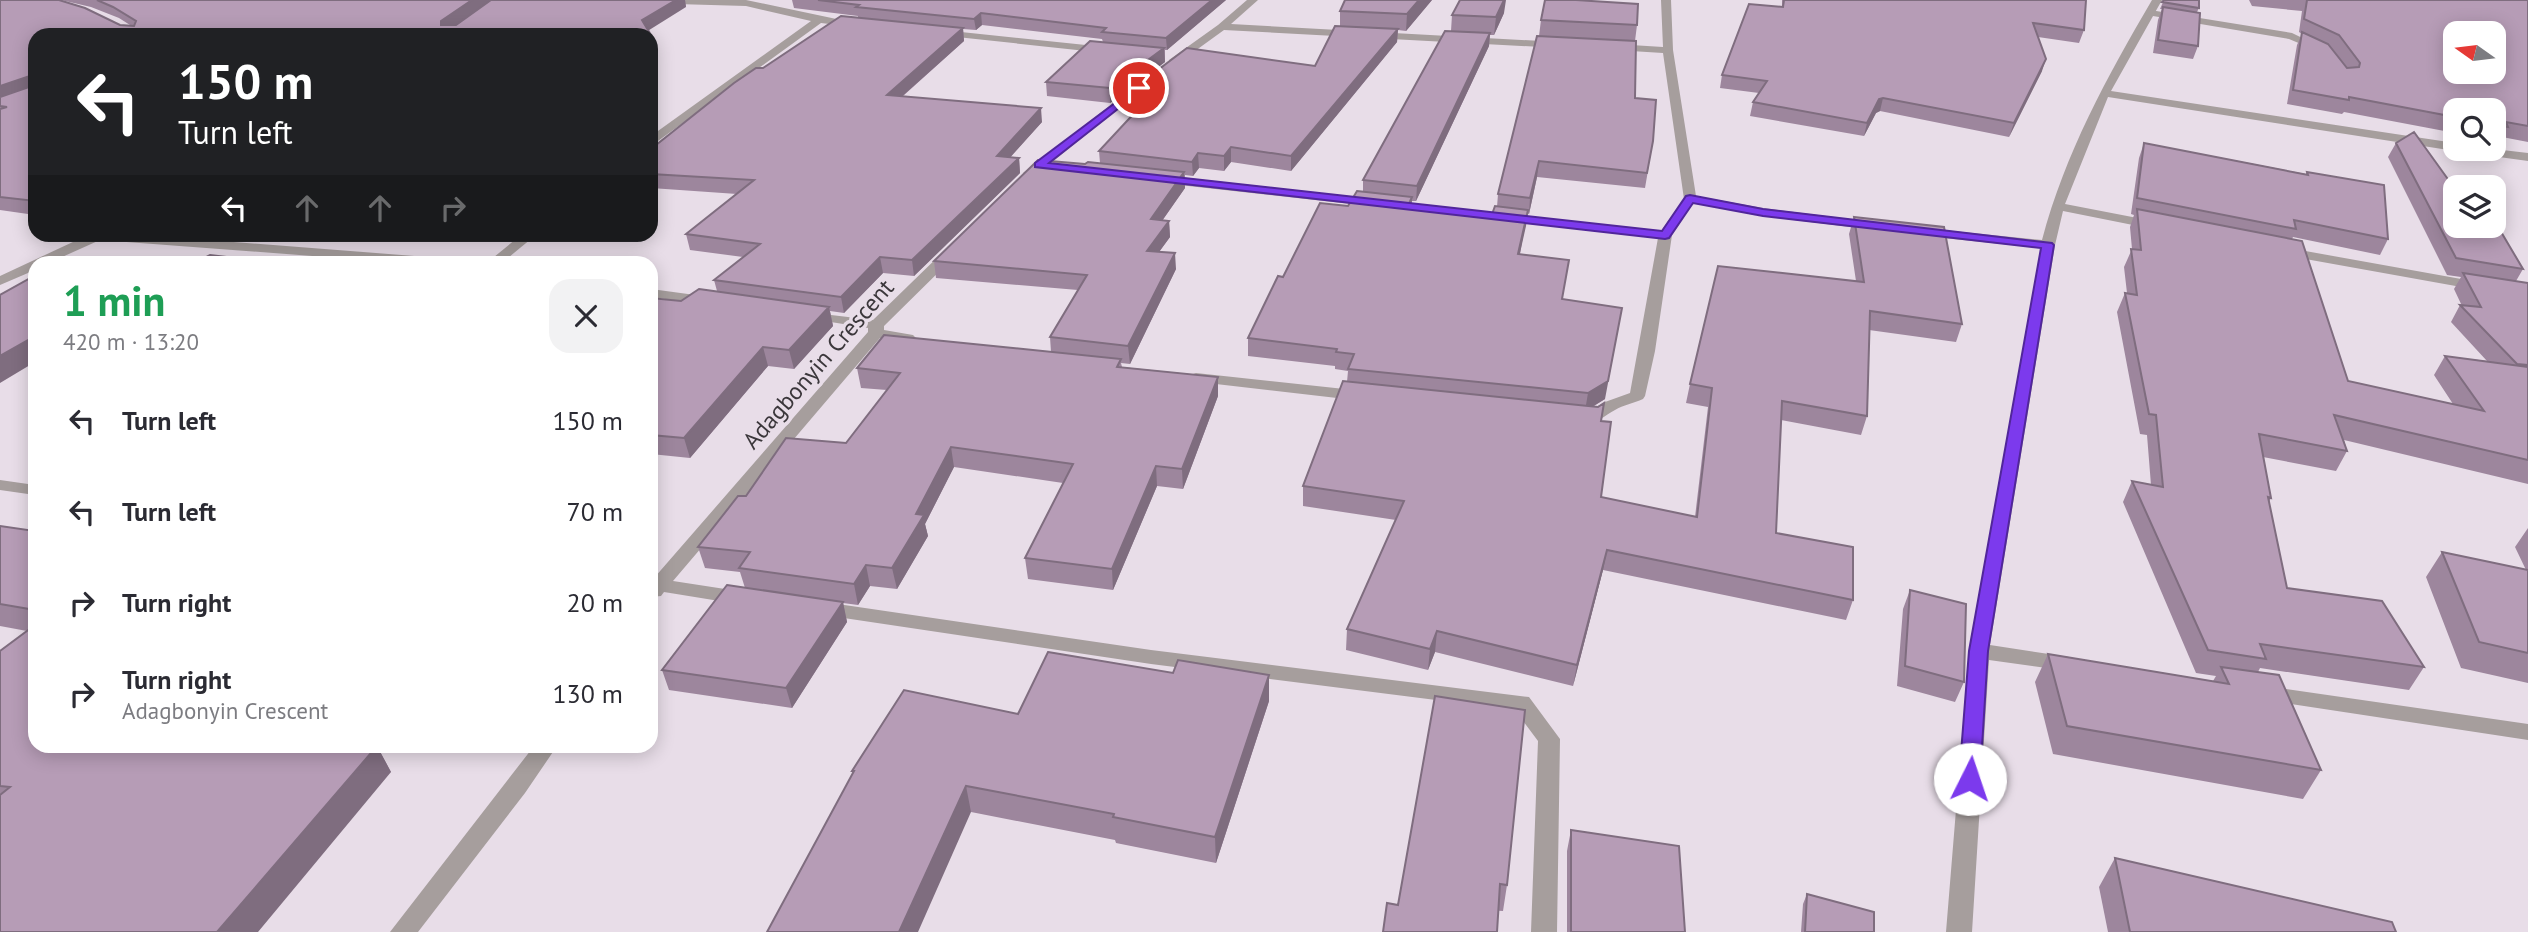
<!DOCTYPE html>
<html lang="en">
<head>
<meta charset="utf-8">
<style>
	:root { --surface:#fff; --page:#f2f2f3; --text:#2b2b33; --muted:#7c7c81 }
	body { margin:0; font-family:"PT Sans",sans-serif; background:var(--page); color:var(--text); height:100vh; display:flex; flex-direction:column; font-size:26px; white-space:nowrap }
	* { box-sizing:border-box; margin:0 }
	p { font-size:23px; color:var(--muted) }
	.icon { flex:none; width:38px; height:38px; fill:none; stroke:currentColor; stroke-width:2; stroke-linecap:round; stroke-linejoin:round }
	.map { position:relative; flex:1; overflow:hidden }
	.panel { position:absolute; left:28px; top:256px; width:630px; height:497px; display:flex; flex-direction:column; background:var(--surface); border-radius:21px; box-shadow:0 4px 18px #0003 }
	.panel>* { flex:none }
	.banner { position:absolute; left:28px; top:28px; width:630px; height:214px; border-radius:21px; box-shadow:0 4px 18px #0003; background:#202124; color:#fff; overflow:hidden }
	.needle { width:46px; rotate:284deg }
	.buttons { position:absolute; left:2443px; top:21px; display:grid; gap:14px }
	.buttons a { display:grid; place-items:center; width:63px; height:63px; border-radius:14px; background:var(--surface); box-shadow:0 4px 18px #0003; font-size:35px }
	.pin { position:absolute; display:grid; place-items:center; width:60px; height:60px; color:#fff; margin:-30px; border:4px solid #fff; border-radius:50%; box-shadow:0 2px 7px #0007 }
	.me { position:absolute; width:77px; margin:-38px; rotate:4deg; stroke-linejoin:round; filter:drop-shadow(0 0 5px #0008) }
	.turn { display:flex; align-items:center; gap:24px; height:147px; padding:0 35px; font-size:32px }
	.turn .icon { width:91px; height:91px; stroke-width:2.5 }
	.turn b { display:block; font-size:49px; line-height:60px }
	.lanes { display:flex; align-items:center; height:66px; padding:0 35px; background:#0003; justify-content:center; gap:35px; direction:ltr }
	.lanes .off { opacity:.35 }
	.round { display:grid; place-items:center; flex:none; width:74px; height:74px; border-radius:21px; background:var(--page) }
	.summary { display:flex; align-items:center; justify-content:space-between; height:119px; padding:0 35px }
	h1 { font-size:42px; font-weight:700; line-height:52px; color:#1e9e55 }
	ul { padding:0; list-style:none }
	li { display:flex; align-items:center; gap:21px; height:91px; padding:0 35px }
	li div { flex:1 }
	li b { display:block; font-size:26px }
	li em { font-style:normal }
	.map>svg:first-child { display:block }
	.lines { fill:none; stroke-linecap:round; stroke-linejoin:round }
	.service { fill:#a69e9d; fill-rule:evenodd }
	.minor { fill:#a69e9d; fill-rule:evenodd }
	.wall { fill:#9d869d }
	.shaded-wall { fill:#7f6d7f }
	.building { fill:#b69cb6; stroke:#7f6d7f; stroke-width:2; fill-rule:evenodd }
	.route { fill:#7c3aed; stroke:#51269a; stroke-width:2 }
	.labels { text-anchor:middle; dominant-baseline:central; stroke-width:7; stroke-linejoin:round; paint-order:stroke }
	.street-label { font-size:24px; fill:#3b373b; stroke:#e8dde8 }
</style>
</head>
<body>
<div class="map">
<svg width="2528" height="932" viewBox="0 0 2528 932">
	<rect width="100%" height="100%" fill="#e8dde8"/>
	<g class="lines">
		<!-- service -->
		<path class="service" d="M 2150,10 L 2292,33 L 2325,49 L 2320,52 L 2289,39 L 2147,15 L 2145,13 Z"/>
		<!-- minor -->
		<path class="minor" d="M 636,0 L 746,0 L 860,24 L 855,27 L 821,23 L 651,146 L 651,136 L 811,21 L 746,6 L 641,3 Z
			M 1247,0 L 1258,0 L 1231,24 L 1559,42 L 1564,45 L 1559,48 L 1224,30 L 1177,64 L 1169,64 L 1169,60 L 1218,25 Z
			M 1661,0 L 1671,0 L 1673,50 L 1696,196 L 1763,208 L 1874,222 L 1881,226 L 1874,230 L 1763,216 L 1693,203 L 1672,235 L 1655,351 L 1645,396 L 1643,399 C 1634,403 1623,405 1615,410 C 1602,417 1587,432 1574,419 L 1605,402 L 1630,393 L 1658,238 L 1161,183 L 1155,179 L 1161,175 L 1661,231 L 1684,199 L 1663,53 L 1615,50 L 1610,47 L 1615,44 L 1663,47 Z
			M 2152,0 L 2162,0 L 2111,91 L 2455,143 L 2455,149 L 2460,149 L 2455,151 L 2108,97 L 2065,204 L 2153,221 L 2160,225 L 2153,229 L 2063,211 L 2055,245 L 1990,645 L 2069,657 L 2076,659 L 2079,664 L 2076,669 L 2069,671 L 1989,660 L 1972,932 L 1946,932 L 1969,651 L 2041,248 L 1923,236 L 1916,232 L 1923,228 L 2042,240 C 2065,153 2107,77 2152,0 Z
			M 942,30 L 1105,47 L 1110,50 L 1105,53 L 938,35 L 937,33 Z
			M 1144,79 L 1153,81 L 1031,179 L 1023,179 L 1023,173 Z
			M 2464,149 L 2494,149 L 2528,153 L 2528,161 L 2470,153 Z
			M 90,234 L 132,234 L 440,258 L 447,262 L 392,262 L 100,240 L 51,262 L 35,262 L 35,270 L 0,285 L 0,276 Z
			M 522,234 L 537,234 L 503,262 L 488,262 Z
			M 2283,247 L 2528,291 L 2528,299 L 2278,254 L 2276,251 Z
			M 950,249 L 957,253 L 955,256 L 884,326 L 884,330 L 913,335 L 916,338 L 913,341 L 880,338 L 673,581 L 751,593 L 754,598 L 751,603 L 744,605 L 664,592 L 661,596 L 651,597 L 651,578 L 654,578 L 868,332 L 868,328 L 806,318 L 804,315 L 806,312 L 873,320 L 945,250 Z
			M 651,289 L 710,297 L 717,301 L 710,305 L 651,297 Z
			M 1196,373 L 1363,391 L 1371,396 L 1363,401 L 1190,381 L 1188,378 L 1190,375 Z
			M 0,480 L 35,485 L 35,495 L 0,490 Z
			M 824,602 L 1151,650 L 1529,697 L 1560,739 L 1557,932 L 1531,932 L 1538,741 L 1515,710 L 1151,664 L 817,614 L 814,609 L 817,604 Z
			M 2266,686 L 2528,724 L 2528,740 L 2258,699 L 2255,694 L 2258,689 Z
			M 534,746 L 557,746 L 525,793 L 418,932 L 390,932 Z"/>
	</g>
	<!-- wall -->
	<path class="wall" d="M 0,0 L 120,25 L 130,25 L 119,18 L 91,7 L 61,0 L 685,0 L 686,7 L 35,35 L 35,215 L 0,210 Z
		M 792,0 L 1226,0 L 1167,50 L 1165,50 L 1165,62 L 1110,103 L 1047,96 L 1046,82 L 1103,42 L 1102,39 L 982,25 L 976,30 L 963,29 L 964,41 L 903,96 L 1042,122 L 1010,157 L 1019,158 L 1020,173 L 914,276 L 883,273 L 844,313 L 830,311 L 833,326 L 794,369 L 768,366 L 690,458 L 651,454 L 651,298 L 681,301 L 717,291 L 714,280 L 743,257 L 690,250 L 686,234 L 737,194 L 651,188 L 651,149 L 763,68 L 858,17 L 858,16 L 794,8 Z
		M 1432,0 L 1406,31 L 1398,30 L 1397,42 L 1291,171 L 1231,162 L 1224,171 L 1199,168 L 1193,176 L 1185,175 L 1185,188 L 1162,221 L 1169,221 L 1170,237 L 1159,252 L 1176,269 L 1130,364 L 1121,363 L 1122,367 L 1218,377 L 1218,396 L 1183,489 L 1157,486 L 1113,590 L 1028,579 L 1025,558 L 1063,483 L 954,467 L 925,524 L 928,536 L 897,589 L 870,586 L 858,605 L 843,603 L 847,622 L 792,708 L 669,690 L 662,670 L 745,588 L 740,572 L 705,568 L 698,547 L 746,496 L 846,443 L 887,390 L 861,388 L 857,368 L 1051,352 L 1050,337 L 1078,290 L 936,278 L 934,261 L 1085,164 L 1100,163 L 1099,151 L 1141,106 L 1131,105 L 1130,91 L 1315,66 L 1340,26 L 1340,11 Z
		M 1782,0 L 2086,0 L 2084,30 L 2079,43 L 2038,37 L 2042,71 L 2009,137 L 1880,111 L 1876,113 L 1864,136 L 1750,116 L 1753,102 L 1759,93 L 1720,88 L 1722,75 L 1782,7 Z
		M 2164,0 L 2199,8 L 2197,12 L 2198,46 L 2193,59 L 2153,53 L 2158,20 L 2162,9 L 2160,9 Z
		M 2249,0 L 2528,0 L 2528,142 L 2502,137 L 2500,142 L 2494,141 L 2494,110 L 2455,110 L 2455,133 L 2344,112 L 2342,114 L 2287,104 L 2297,45 L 2302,34 L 2299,32 L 2302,11 L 2252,6 Z
		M 1504,13 L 1494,35 L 1490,35 L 1489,46 L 1416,201 L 1412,201 L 1411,208 L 1491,217 L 1497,207 L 1498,194 L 1539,36 L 1541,20 L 1637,25 L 1635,41 L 1635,98 L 1653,141 L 1645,188 L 1537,177 L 1529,214 L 1527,213 L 1520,254 L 1563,299 L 1605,399 L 1594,406 L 1601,421 L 1601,497 L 1695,517 L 1708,407 L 1686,403 L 1690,384 L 1856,281 L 1849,234 L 1854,217 L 1962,324 L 1956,342 L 1869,330 L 1867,416 L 1861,435 L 1781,420 L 1776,533 L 1853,600 L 1846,620 L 1603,570 L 1573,686 L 1435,652 L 1428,670 L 1346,650 L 1347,629 L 1396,520 L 1303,506 L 1303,486 L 1347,382 L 1348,371 L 1335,369 L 1335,366 L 1248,356 L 1248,338 L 1283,277 L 1363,192 L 1363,180 L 1451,31 L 1452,15 Z
		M 2144,143 L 2306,174 L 2307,172 L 2388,239 L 2380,255 L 2293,237 L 2292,239 L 2348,381 L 2453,404 L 2434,375 L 2445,356 L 2487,361 L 2451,322 L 2460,305 L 2462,306 L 2454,289 L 2461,277 L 2447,275 L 2388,157 L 2396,143 L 2455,226 L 2523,269 L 2516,281 L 2528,283 L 2528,484 L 2344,440 L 2347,451 L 2336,471 L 2263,457 L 2271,498 L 2269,502 L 2287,588 L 2424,667 L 2409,690 L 2260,668 L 2258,672 L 2321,770 L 2303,799 L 2053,754 L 2035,682 L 2048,654 L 2213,681 L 2216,676 L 2196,673 L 2123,502 L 2132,481 L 2151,485 L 2147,435 L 2140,434 L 2117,312 L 2125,293 L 2127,293 L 2124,267 L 2132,249 L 2130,227 L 2134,215 L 2131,214 L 2139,158 Z
		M 0,526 L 35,531 L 35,746 L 377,746 L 391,772 L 0,932 L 0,651 L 27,631 L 0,626 Z
		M 2528,528 L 2528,683 L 2461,668 L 2426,577 L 2442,552 L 2526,570 L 2515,547 Z
		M 1910,590 L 1964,682 L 1955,702 L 1897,686 L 1903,609 Z
		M 1173,673 L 1269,675 L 1269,701 L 1216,863 L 1116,843 L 1115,840 L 971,812 L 853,774 L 852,771 L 1018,714 Z
		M 1435,696 L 1507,885 L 1503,911 L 1398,905 Z
		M 1571,830 L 1685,932 L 1567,932 L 1567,851 Z
		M 2115,858 L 2396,932 L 2108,932 L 2099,887 Z
		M 1807,894 L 1874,932 L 1801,932 L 1803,904 Z"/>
	<!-- shaded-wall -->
	<path class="shaded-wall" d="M 472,0 L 492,0 L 445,35 L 441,25 L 441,21 Z
		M 676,0 L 685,0 L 686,7 L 646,32 L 642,20 Z
		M 1212,0 L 1226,0 L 1167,50 L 1166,38 Z
		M 1419,0 L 1432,0 L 1406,31 L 1407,14 Z
		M 1504,0 L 1506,0 L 1504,13 L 1494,35 L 1496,17 Z
		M 981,13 L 982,25 L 976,30 L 974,19 Z
		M 963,28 L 964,41 L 889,108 L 887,95 Z
		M 1398,29 L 1397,42 L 1291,171 L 1291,156 Z
		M 1490,33 L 1489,46 L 1416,201 L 1417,186 Z
		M 651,36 L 654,47 L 651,49 Z
		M 1164,48 L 1165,62 L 1110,103 L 1110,88 Z
		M 2046,59 L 2042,71 L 2009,137 L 2014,123 Z
		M 30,76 L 35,86 L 0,101 L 0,86 Z
		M 1883,98 L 1880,111 L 1876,113 L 1864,136 L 1867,123 L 1879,99 Z
		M 1041,108 L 1042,122 L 999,170 L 997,156 Z
		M 1231,147 L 1231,162 L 1224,171 L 1224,156 Z
		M 1198,153 L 1199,168 L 1193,176 L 1192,162 Z
		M 1019,158 L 1020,173 L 914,276 L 912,260 Z
		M 1539,161 L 1537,177 L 1529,214 L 1530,198 Z
		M 1184,172 L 1185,188 L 1152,235 L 1151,219 Z
		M 1412,197 L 1411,213 L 1407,208 Z
		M 1528,210 L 1526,226 L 1516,271 L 1518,254 Z
		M 1169,221 L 1170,237 L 1148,267 L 1147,251 Z
		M 1175,253 L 1176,269 L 1130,364 L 1128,346 Z
		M 880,257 L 883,273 L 844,313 L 841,297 Z
		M 829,307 L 833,326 L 794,369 L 789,350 Z
		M 1622,308 L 1605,399 L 1585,411 L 1588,393 Z
		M 35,336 L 35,362 L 0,383 L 0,356 Z
		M 763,347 L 768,366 L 690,458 L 684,438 Z
		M 1218,377 L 1218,396 L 1183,489 L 1182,469 Z
		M 951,447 L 954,467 L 925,524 L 928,536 L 897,589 L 892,568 L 916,514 Z
		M 1156,466 L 1157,486 L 1113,590 L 1112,569 Z
		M 1607,550 L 1603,570 L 1573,686 L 1577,665 Z
		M 866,565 L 870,586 L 858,605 L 854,584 Z
		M 843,602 L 847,622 L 792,708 L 786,688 Z
		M 1437,631 L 1435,652 L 1428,670 L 1430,649 Z
		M 1269,675 L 1269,701 L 1216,863 L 1215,837 Z
		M 377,746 L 391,772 L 258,932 L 217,932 Z
		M 966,786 L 971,812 L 918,932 L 899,932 Z"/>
	<!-- building -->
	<path class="building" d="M 0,0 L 59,0 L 85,8 L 120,25 L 134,26 L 136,21 L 113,7 L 97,0 L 472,0 L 441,21 L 441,25 L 456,25 L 491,0 L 676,0 L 642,20 L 651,35 L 35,35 L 35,201 L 0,197 L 0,109 L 7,107 L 0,106 L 0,97 L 29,87 L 30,76 L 0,86 Z
		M 818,0 L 1212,0 L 1166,38 L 1102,32 L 1106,28 L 981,13 L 974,19 L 856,7 L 859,5 Z
		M 1345,0 L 1419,0 L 1407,14 L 1340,11 Z
		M 1460,0 L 1504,0 L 1496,17 L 1452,15 Z
		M 1545,0 L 1576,0 L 1638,4 L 1637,25 L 1541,20 Z
		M 1784,0 L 2086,0 L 2084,30 L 2033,23 L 2046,59 L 2014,123 L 1883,98 L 1879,99 L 1867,123 L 1753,102 L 1767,81 L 1722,75 L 1749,4 L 1783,7 Z
		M 2164,0 L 2199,0 L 2199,8 L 2162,2 Z
		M 2307,0 L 2528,0 L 2528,126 L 2506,122 L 2508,127 L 2494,125 L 2494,110 L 2455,110 L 2455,117 L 2349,97 L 2349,100 L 2293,90 L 2302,32 L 2328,44 L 2347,68 L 2359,67 L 2360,63 L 2339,35 L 2304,19 ZM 2455,33 L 2494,33 L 2494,72 L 2455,72 Z
		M 2163,7 L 2200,13 L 2198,46 L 2158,40 Z
		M 841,16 L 963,28 L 887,95 L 1041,108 L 997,156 L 1019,158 L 912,260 L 880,257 L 841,297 L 714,280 L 760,244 L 686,234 L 754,180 L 651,174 L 651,149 L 734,83 L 756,68 L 763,68 Z
		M 1335,26 L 1398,29 L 1291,156 L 1231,147 L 1224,156 L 1198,153 L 1192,162 L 1099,151 L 1153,93 L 1130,91 L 1187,48 L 1315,66 Z
		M 1445,31 L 1490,33 L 1417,186 L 1363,180 Z
		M 1537,36 L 1636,41 L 1635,98 L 1656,100 L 1653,141 L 1647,173 L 1539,161 L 1530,198 L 1498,194 Z
		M 1090,41 L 1164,48 L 1110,88 L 1046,82 Z
		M 2414,132 L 2455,189 L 2455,226 L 2494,226 L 2494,220 L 2523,269 L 2456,258 L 2396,143 Z
		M 2144,143 L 2308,175 L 2307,172 L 2384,185 L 2388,239 L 2294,220 L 2296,229 L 2137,198 Z
		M 1038,160 L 1085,164 L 1088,162 L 1184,172 L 1151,219 L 1169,221 L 1147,251 L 1175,253 L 1128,346 L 1050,337 L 1087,275 L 934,261 Z
		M 1357,191 L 1412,197 L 1407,208 L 1491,217 L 1495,206 L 1528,210 L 1518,254 L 1569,260 L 1562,299 L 1622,308 L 1608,381 L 1588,393 L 1348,369 L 1354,354 L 1336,352 L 1337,349 L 1248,338 L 1278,276 L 1283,277 L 1320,203 L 1348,206 Z
		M 2137,209 L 2302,241 L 2348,381 L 2484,411 L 2445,356 L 2528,367 L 2528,460 L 2334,415 L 2347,451 L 2259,434 L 2271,498 L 2268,497 L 2287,588 L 2382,601 L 2424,667 L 2260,644 L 2266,659 L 2208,650 L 2132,481 L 2163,487 L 2156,415 L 2149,414 L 2125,293 L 2137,295 L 2131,249 L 2141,250 Z
		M 1854,217 L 1944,227 L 1962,324 L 1870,311 L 1867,416 L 1782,401 L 1776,533 L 1853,547 L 1853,600 L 1607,550 L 1577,665 L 1437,631 L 1430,649 L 1347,629 L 1404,501 L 1303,486 L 1343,381 L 1598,407 L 1604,403 L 1601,421 L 1611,422 L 1601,497 L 1697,517 L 1712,388 L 1690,384 L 1718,266 L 1864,282 Z
		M 210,255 L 268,262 L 197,262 Z
		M 2463,273 L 2528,283 L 2528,365 L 2517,364 L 2460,305 L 2481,307 Z
		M 34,276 L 35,276 L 35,336 L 0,356 L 0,295 Z
		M 699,289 L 829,307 L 789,350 L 763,347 L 684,438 L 651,435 L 651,298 L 681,301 Z
		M 884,335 L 1121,359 L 1117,367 L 1218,377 L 1182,469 L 1156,466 L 1112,569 L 1025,558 L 1073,464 L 951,447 L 916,514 L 924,515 L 892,568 L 866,565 L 854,584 L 739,568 L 750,552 L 698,547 L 738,496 L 746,496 L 786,438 L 846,443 L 900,373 L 857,368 Z
		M 0,526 L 35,531 L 35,610 L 0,604 Z
		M 2442,552 L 2528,570 L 2528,653 L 2479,642 Z
		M 727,585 L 843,602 L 786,688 L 662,670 Z
		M 1910,590 L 1966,604 L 1964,682 L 1905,666 Z
		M 35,625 L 35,746 L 377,746 L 217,932 L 0,932 L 0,795 L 10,787 L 0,786 L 0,651 Z
		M 1048,652 L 1173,673 L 1178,660 L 1269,675 L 1215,837 L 1113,817 L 1114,814 L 966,786 L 899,932 L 767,932 L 854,771 L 852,771 L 904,690 L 1018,714 Z
		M 2048,654 L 2229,684 L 2221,667 L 2279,675 L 2321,770 L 2067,726 Z
		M 1435,696 L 1525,710 L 1507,885 L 1500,884 L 1497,932 L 1383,932 L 1387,903 L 1398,905 Z
		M 1571,830 L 1679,846 L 1685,932 L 1571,932 Z
		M 2115,858 L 2392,922 L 2396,932 L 2130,932 Z
		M 1807,894 L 1874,912 L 1874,932 L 1805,932 Z"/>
	<!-- route -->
	<path class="route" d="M 1139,85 L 1144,88 L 1142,90 L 1049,163 L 1662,231 L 1686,196 L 1690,195 L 1763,209 L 2052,243 L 2054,245 L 1988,651 L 1980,779 L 1977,784 L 1970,787 L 1962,784 L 1959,779 L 1969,651 L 2041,248 L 1763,216 L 1693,203 L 1669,238 L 1665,239 L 1035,167 L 1035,163 Z"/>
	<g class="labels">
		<!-- street labels -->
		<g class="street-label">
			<text transform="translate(818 364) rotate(-49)">Adagbonyin Crescent</text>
		</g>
	</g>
</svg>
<div class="buttons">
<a><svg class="needle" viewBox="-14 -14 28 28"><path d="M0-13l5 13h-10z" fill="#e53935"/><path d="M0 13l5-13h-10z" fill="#7c7c81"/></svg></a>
<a><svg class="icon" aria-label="search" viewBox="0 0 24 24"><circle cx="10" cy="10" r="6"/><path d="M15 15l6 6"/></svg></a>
<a><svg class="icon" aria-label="layers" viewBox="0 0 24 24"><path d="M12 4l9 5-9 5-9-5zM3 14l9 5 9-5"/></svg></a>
</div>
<div class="pin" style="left:1139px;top:88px;background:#d93025"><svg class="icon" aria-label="arrive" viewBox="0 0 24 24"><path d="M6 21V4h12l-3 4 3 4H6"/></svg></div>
<svg class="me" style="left:1970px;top:779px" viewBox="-20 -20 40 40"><circle r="19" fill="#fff"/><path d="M0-13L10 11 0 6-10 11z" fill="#7c3aed"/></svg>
<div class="banner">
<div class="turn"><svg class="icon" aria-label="left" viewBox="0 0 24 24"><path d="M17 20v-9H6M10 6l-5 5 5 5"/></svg><div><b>150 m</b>Turn left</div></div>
<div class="lanes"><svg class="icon" aria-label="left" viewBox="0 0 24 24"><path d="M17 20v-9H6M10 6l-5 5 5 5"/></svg><svg class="icon off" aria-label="ahead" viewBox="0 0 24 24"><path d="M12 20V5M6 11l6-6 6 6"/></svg><svg class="icon off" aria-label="ahead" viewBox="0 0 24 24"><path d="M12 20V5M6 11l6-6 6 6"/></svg><svg class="icon off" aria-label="right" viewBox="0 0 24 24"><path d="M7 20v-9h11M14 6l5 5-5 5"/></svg></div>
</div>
<section class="panel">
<div class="summary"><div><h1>1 min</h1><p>420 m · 13:20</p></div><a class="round"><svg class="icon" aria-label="close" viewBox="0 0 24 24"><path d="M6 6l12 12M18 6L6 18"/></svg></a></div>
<ul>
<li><svg class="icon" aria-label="left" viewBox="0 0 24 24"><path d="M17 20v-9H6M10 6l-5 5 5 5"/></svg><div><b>Turn left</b></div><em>150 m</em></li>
<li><svg class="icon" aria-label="left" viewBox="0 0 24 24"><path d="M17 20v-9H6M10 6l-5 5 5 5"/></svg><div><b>Turn left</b></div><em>70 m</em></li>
<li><svg class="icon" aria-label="right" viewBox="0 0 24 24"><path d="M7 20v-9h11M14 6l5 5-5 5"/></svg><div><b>Turn right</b></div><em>20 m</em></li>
<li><svg class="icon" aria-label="right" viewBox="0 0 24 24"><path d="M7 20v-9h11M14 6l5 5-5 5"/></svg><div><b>Turn right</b><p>Adagbonyin Crescent</p></div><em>130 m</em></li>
</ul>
</section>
</div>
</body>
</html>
